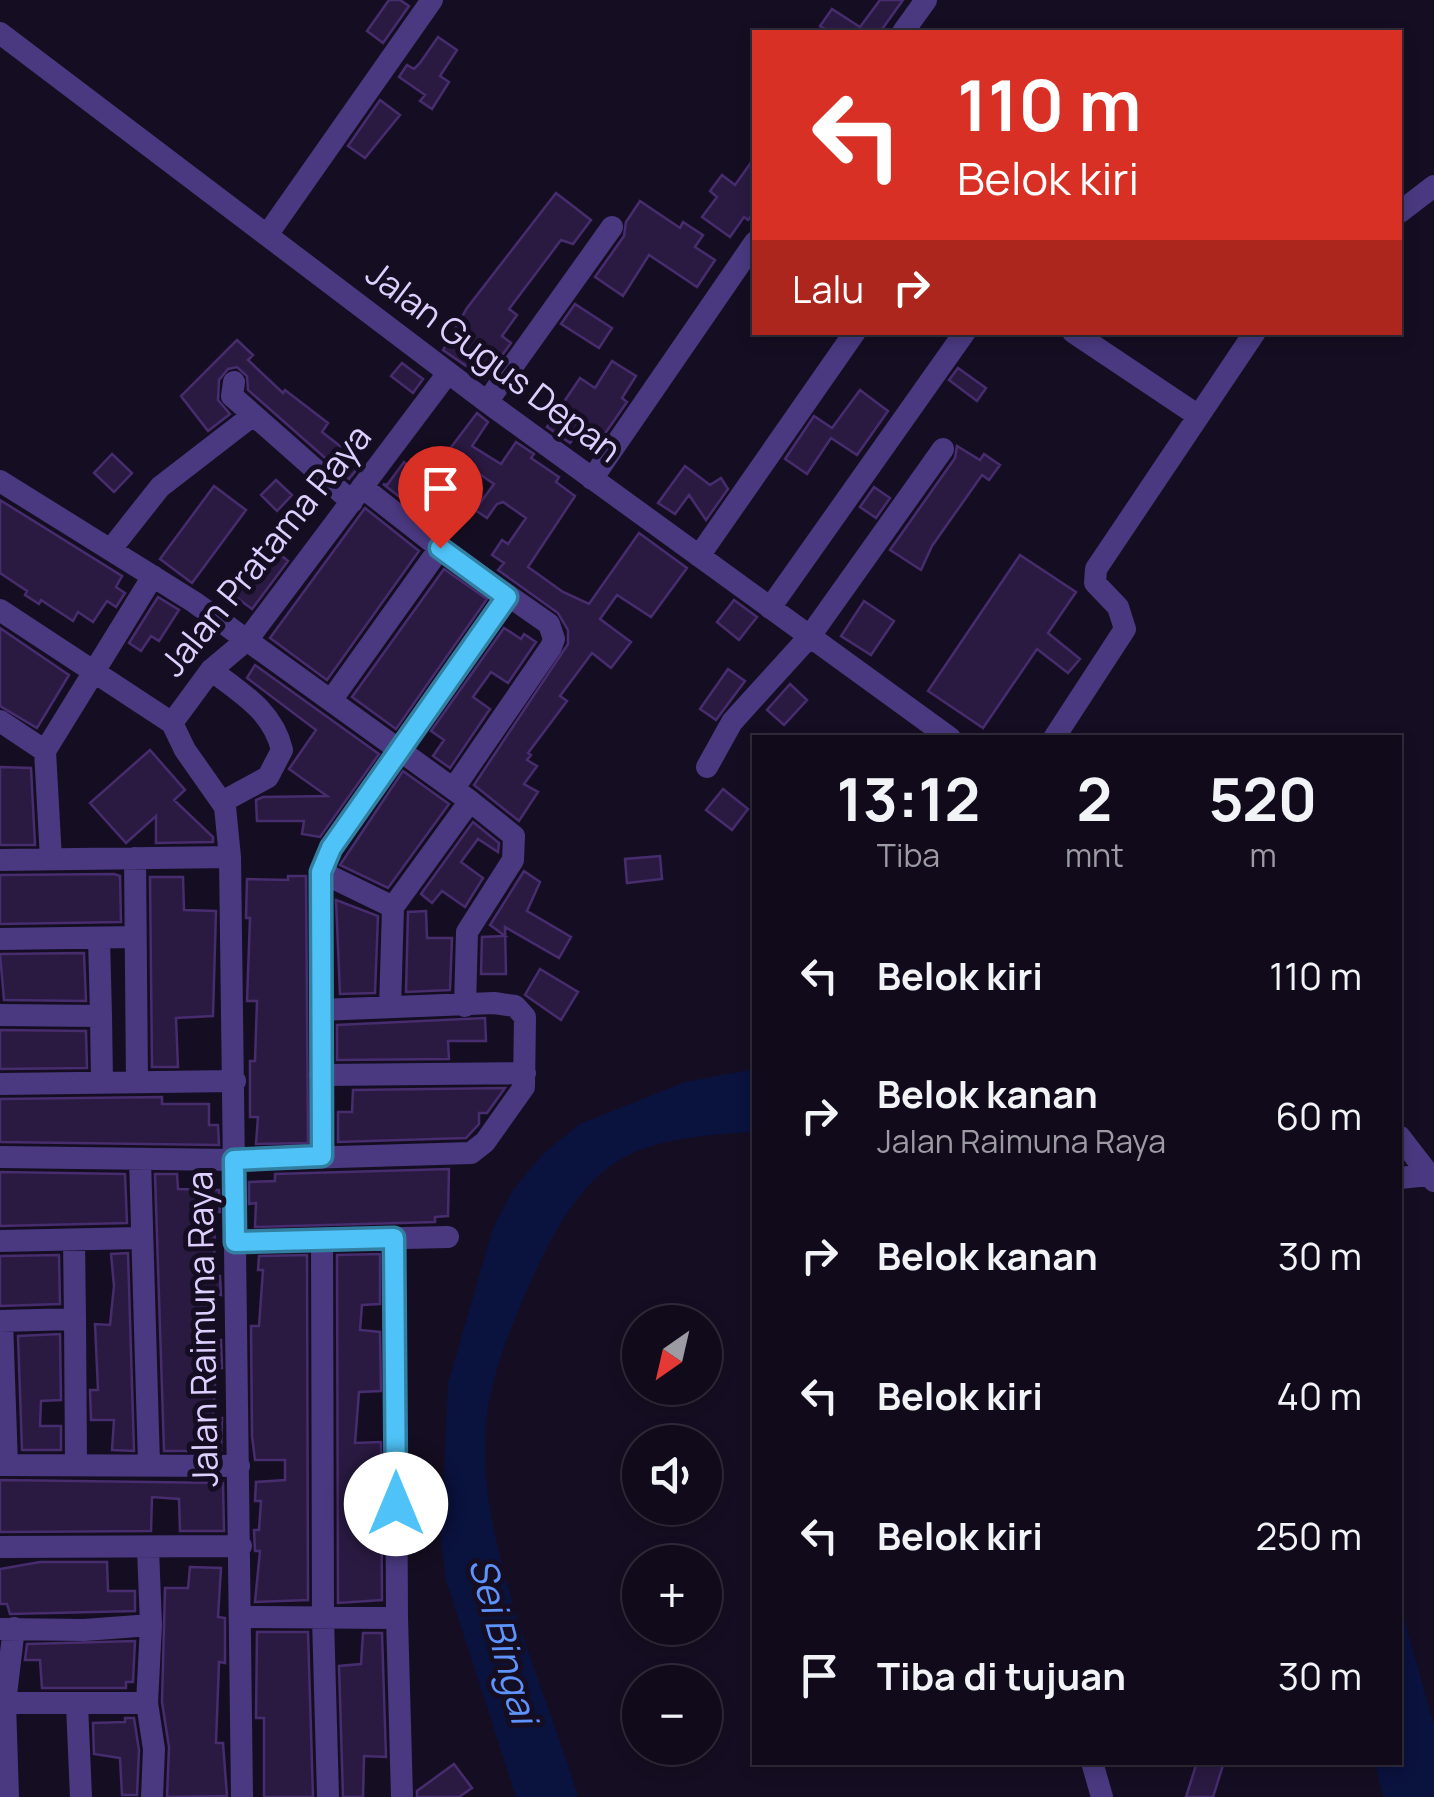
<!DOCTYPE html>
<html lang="id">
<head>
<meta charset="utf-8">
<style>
	:root { --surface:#100a1a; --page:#191323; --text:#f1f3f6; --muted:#9c9aa2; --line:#302b39 }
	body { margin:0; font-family:Manrope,sans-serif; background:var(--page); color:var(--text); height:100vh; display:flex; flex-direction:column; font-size:38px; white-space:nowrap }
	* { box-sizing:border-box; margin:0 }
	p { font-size:32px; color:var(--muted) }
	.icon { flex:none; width:55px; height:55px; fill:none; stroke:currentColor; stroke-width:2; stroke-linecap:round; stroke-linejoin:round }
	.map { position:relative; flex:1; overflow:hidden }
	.sheet { position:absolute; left:752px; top:735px; width:650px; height:1030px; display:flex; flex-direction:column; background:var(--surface); border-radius:0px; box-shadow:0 5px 15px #0003,0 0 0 2px var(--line) }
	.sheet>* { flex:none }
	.top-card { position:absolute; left:752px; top:30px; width:650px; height:305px; border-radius:0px; box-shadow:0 5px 15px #0003,0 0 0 2px var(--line); background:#d93025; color:#fff; overflow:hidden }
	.needle { width:65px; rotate:214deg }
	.buttons { position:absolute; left:622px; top:1305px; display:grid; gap:20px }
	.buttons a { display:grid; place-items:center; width:100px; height:100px; border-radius:50%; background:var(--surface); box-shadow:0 5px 15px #0003,0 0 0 2px var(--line); font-size:50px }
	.pin { position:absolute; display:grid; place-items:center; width:85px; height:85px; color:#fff; margin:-102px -42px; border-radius:50% 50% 50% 0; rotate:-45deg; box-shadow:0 0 10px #0007 }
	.pin .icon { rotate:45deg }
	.me { position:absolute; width:110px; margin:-55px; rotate:0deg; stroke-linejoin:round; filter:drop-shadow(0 0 8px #0008) }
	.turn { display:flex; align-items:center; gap:35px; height:210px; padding:0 40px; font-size:45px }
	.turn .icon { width:130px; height:130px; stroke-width:2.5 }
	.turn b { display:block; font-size:70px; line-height:85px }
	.then { display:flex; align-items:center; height:95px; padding:0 40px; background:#0003; gap:20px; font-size:38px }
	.eta { display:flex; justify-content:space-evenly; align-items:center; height:170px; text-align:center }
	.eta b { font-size:60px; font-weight:700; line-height:70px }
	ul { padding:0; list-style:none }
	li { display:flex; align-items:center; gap:30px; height:140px; padding:0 40px }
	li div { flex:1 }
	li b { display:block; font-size:38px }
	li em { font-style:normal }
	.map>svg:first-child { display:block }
	.water { fill:#0a123e }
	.building { fill:#2a1a42; stroke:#472c6e; stroke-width:2.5 }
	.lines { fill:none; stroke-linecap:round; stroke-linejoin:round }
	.minor { stroke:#4a3980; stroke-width:22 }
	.route-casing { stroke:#337fa1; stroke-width:25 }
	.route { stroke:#4fc3f7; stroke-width:18 }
	.labels { text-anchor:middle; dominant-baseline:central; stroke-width:10; stroke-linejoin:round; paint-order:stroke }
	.street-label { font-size:35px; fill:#decfff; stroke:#150e22 }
	.water-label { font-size:38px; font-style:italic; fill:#5e93fd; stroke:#150e22 }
</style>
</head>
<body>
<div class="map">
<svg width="1434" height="1797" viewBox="0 0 1434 1797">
	<rect width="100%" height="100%" fill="#150e22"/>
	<!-- water -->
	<path class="water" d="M 755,1069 L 755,1132 C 635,1138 593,1153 539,1264 C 518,1309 497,1357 488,1407 C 469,1529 544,1681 578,1797 L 516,1797 L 446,1580 L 441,1541 L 448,1384 L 493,1228 L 513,1190 L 544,1153 L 580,1124 L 685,1082 Z
		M 1400,1603 L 1434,1726 L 1434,1797 L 1383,1797 L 1375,1763 L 1400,1762 Z"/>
	<!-- building -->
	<path class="building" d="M 389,0 L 400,0 L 409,6 L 383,43 L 367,31 Z
		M 880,0 L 903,0 L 880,32 L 830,32 L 820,26 L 832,9 L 860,27 Z
		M 438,37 L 457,50 L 440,76 L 449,82 L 432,109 L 420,101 L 425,95 L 399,77 L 407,65 L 414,69 L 420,63 Z
		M 380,100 L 400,115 L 365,158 L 348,146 Z
		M 755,157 L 755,211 L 748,220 L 744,217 L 730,237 L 702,217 L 717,197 L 710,191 L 722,175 L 735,185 Z
		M 556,193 L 591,220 L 573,244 L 561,240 L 509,309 L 517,315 L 502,336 L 511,343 L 485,379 L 443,350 L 467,308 Z
		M 640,201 L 680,228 L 683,222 L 703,235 L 695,247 L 715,260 L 697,287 L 649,255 L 623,296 L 595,277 L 624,236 L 626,222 Z
		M 575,304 L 612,328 L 599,348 L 561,324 Z
		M 237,340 L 253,355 L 248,360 L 283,393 L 285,390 L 328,423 L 322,432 L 362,463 L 349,479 L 248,390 L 247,376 L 237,367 L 228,369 L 219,380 L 218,400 L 230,414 L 208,431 L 181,396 Z
		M 612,361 L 636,376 L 622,398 L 627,402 L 597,445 L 578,432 L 570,443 L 547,427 L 580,378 L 595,388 Z
		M 402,363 L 423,379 L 413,393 L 391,376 Z
		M 958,368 L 986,388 L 977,401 L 949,380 Z
		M 860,390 L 888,411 L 857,455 L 831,438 L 807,474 L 785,459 L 814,416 L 832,428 Z
		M 477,413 L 488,422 L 472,446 L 501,464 L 516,442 L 534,454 L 531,458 L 559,477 L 556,482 L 575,496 L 528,567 L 563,592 L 589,604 L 639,533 L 687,568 L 651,617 L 617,595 L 600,619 L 631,642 L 611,668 L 592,653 L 560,696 L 567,701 L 528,753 L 531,755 L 527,760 L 537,766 L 524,784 L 538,792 L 519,821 L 474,785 L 568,644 L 568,630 L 558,613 L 498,570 L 504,563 L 492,555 L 502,540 L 508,544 L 526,518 L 503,502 L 497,504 L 487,518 L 475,510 L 494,484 L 472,469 L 437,526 L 383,484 L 387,485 L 404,462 L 427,479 Z
		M 957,446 L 980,460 L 984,454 L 1000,465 L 989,480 L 982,475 L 932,546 L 921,570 L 890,550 L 955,458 Z
		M 112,454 L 132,473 L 114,492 L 94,473 Z
		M 685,466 L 710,485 L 721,478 L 728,489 L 706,520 L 689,495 L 675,514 L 658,503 Z
		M 276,480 L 292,495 L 277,511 L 261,495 Z
		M 214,486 L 246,510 L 192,583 L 160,559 Z
		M 874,487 L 890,498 L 876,518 L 860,507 Z
		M 0,500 L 122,576 L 116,587 L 125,593 L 116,607 L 107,601 L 93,622 L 78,612 L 73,621 L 41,600 L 39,604 L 25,595 L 27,591 L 0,573 Z
		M 365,508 L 419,551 L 327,680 L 270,638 Z
		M 269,545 L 288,561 L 252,609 L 233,595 Z
		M 1020,555 L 1076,592 L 1048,633 L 1080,659 L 1068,673 L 1037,649 L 983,728 L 928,691 Z
		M 444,569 L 487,599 L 396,729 L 352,697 Z
		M 158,597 L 179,610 L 159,641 L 151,636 L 141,651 L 129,643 Z
		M 734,600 L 757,617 L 739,640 L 717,622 Z
		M 864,601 L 894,621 L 871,655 L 841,636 Z
		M 0,628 L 69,675 L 37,728 L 0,706 Z
		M 504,628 L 521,639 L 524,634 L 536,642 L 508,683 L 491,672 L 473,697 L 490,709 L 450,768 L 433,756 L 444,740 L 431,731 Z
		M 255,665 L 379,754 L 320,837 L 302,834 L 304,821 L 257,821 L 256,800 L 263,797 L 327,796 L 289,769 L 316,730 L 247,678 Z
		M 728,669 L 745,681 L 716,720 L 700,709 Z
		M 790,684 L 807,700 L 784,725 L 767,710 Z
		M 150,750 L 185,790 L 174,800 L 213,837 L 213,842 L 156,843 L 156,816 L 126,843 L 90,803 Z
		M 0,767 L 31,768 L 35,845 L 0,845 Z
		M 403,771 L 449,804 L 388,888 L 340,865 Z
		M 723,789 L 748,809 L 732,830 L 706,810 Z
		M 473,822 L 499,843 L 498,852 L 478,839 L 461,862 L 483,878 L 465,907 L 442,891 L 432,903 L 421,894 Z
		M 660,856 L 662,879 L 627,883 L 625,859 Z
		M 524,871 L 540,882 L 527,911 L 571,937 L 559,958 L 505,927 L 506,974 L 481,974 L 482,937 L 505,936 L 490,925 Z
		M 114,874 L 120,876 L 121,922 L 0,924 L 0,875 Z
		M 288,876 L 306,876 L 308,1143 L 256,1144 L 258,1117 L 250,1117 L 250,1061 L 255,1061 L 257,1001 L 247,1001 L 250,918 L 246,918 L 247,879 L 288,880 Z
		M 150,877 L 183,877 L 184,910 L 216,911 L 213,1016 L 176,1018 L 178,1067 L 152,1067 Z
		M 336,900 L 378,916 L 375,993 L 340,994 Z
		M 426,911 L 427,938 L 452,938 L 450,990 L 406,992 L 408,912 Z
		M 84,953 L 86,1001 L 4,1000 L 0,954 Z
		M 540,969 L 578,992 L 561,1020 L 525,995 Z
		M 485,1018 L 486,1041 L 448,1041 L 449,1059 L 337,1060 L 337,1025 Z
		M 0,1030 L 86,1031 L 87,1068 L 0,1069 Z
		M 505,1088 L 487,1113 L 479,1113 L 479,1124 L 466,1138 L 338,1142 L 338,1112 L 352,1112 L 353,1090 Z
		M 162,1097 L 162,1104 L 209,1104 L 209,1125 L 218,1125 L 219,1145 L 0,1142 L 0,1099 Z
		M 449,1169 L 448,1216 L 435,1217 L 435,1222 L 255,1227 L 256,1203 L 249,1204 L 249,1182 L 275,1181 L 275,1174 Z
		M 0,1172 L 125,1174 L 127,1223 L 0,1226 Z
		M 155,1174 L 177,1174 L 178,1189 L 219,1190 L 220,1212 L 215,1212 L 214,1276 L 220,1276 L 221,1295 L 215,1294 L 211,1340 L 221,1340 L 222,1368 L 216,1368 L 213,1418 L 222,1418 L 221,1451 L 164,1451 Z
		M 128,1253 L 134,1451 L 112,1450 L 114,1420 L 91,1420 L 90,1390 L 98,1390 L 95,1324 L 110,1325 L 114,1286 L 111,1254 Z
		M 380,1254 L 380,1304 L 362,1305 L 360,1330 L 380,1332 L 381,1391 L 359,1392 L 355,1443 L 381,1442 L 382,1600 L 338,1603 L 337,1255 Z
		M 59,1255 L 60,1304 L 0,1306 L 0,1256 Z
		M 307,1255 L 308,1600 L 255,1602 L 260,1551 L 255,1551 L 254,1530 L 259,1530 L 261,1501 L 255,1501 L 256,1482 L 285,1480 L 285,1460 L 255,1460 L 252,1436 L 251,1326 L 259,1326 L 263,1270 L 258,1270 L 259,1256 Z
		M 60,1334 L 61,1400 L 41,1401 L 40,1426 L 61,1426 L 61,1450 L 22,1450 L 18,1336 Z
		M 0,1480 L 223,1483 L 224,1531 L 180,1531 L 179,1499 L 152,1497 L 151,1531 L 0,1532 Z
		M 40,1562 L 107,1562 L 108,1591 L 135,1591 L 135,1611 L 10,1614 L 7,1604 L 0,1604 L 0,1569 Z
		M 190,1567 L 221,1568 L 218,1617 L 225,1618 L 225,1663 L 219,1662 L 216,1743 L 223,1743 L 227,1796 L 167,1797 L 169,1747 L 162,1702 L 165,1588 L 188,1588 Z
		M 257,1632 L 308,1632 L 313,1797 L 264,1797 L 264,1718 L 256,1718 Z
		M 363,1633 L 382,1633 L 386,1757 L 364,1756 L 363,1797 L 343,1797 L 339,1666 L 361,1664 Z
		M 135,1641 L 133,1682 L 126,1682 L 126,1688 L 42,1688 L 40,1660 L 25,1660 L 27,1644 Z
		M 125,1718 L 134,1718 L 139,1750 L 137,1795 L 122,1795 L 120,1758 L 94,1754 L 93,1723 L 125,1722 Z
		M 1197,1762 L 1224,1762 L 1213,1797 L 1186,1797 Z
		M 454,1764 L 472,1788 L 459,1797 L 417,1797 L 417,1791 Z"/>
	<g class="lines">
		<!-- minor -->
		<path class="minor" d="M 903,32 L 926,0
			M 0,33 L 487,402 L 950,738
			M 1400,212 L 1434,186
			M 267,235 L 432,0
			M 1073,332 L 1197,415
			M 234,382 L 232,396 L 352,502
			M 487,402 L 612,227
			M 592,479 L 755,242
			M 0,481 L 194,602 L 470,801
			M 362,487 L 440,548 L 549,624 L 554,639 L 551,647 L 454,788
			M 111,549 L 160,487 L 252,416
			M 699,556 L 855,332
			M 770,608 L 965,332
			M 0,610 L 172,723
			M 211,670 C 241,693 273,711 282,750 L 268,777 L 222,802
			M 332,699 L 440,548
			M 0,721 L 45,751
			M 172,723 L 185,750 L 225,807 L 230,857 L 242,1797
			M 172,723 L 211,670 L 248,639 L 448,373
			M 1054,738 L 1125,629 L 1118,607 L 1095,583 L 1096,569 L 1255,332
			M 707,767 L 732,722 L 810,636 L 943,449
			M 135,858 L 137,1082
			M 51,859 L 45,751 L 153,576
			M 0,860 L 230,857
			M 321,872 L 393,907 L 470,801 L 514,836 L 513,860 L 467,932 L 465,1006
			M 99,938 L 101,1016
			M 0,939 L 135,937
			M 390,1008 L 393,907
			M 0,1015 L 101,1016 L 102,1082
			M 320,1075 L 525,1073
			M 0,1084 L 235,1081
			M 1400,1137 L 1434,1181
			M 323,1156 L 321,872 L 331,848 L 507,597
			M 0,1157 L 234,1160 L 471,1153 L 485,1142 L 524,1087 L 525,1017 L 515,1006 L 494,1003 L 320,1010
			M 140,1159 L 149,1464
			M 1400,1178 L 1428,1175
			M 395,1238 L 397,1618 L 402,1797
			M 322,1240 L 323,1618 L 328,1797
			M 0,1241 L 141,1238
			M 235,1242 L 448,1237
			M 75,1319 L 76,1463
			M 0,1321 L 75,1319 L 74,1240
			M 2,1321 L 7,1465
			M 0,1465 L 239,1466
			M 0,1547 L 241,1546
			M 148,1549 L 151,1625 L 147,1703 L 154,1749 L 152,1797
			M 240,1617 L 397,1618
			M 0,1629 L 84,1630 L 151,1625
			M 5,1703 L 147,1703
			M 77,1704 L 81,1797
			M 1092,1762 L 1102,1797
			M 8,1797 L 5,1703 L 14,1628"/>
	</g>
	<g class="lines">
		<defs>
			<path id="route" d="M 396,1504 L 394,1238 L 235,1242 L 234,1160 L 322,1156 L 321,872 L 331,848 L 507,597 L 440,548"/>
		</defs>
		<!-- route casing -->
		<use href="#route" class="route-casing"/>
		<!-- route -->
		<use href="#route" class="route"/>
	</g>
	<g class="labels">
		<!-- street labels -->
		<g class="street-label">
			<text transform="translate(494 361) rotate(37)">Jalan Gugus Depan</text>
			<text transform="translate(265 550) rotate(-51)">Jalan Pratama Raya</text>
			<text transform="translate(202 1329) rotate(-91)">Jalan Raimuna Raya</text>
		</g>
		<!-- water labels -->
		<g class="water-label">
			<text transform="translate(505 1640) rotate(75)">Sei Bingai</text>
		</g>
	</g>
</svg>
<div class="buttons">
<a><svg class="needle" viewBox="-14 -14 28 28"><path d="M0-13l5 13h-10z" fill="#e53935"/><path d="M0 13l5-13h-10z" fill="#9c9aa2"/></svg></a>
<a><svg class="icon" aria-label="sound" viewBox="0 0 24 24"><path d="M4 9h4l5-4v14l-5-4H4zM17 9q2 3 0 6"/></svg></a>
<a>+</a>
<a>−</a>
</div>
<div class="pin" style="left:440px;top:548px;background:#d93025"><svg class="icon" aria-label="arrive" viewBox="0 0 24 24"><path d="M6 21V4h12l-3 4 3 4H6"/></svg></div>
<svg class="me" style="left:396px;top:1504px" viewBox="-20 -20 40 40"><circle r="19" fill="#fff"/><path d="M0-13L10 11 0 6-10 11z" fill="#4fc3f7"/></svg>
<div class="top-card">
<div class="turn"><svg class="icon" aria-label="left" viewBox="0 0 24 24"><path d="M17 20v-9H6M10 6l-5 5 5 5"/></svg><div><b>110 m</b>Belok kiri</div></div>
<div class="then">Lalu<svg class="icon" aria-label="right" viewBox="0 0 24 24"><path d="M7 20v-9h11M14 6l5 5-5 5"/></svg></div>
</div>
<section class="sheet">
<div class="eta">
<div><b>13:12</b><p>Tiba</p></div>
<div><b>2</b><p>mnt</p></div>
<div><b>520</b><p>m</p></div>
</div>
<ul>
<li><svg class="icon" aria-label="left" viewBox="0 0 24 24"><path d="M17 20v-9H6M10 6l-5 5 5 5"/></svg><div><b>Belok kiri</b></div><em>110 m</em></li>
<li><svg class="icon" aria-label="right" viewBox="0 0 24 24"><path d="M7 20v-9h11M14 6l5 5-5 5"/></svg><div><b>Belok kanan</b><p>Jalan Raimuna Raya</p></div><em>60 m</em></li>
<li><svg class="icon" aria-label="right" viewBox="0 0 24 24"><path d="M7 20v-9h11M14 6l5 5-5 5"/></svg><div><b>Belok kanan</b></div><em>30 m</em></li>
<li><svg class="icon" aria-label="left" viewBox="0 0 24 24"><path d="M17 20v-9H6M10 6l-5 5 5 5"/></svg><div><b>Belok kiri</b></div><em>40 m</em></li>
<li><svg class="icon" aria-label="left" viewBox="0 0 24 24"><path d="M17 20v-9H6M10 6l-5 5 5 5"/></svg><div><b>Belok kiri</b></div><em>250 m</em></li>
<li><svg class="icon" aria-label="arrive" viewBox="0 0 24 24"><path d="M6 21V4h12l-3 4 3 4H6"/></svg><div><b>Tiba di tujuan</b></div><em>30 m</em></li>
</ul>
</section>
</div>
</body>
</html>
